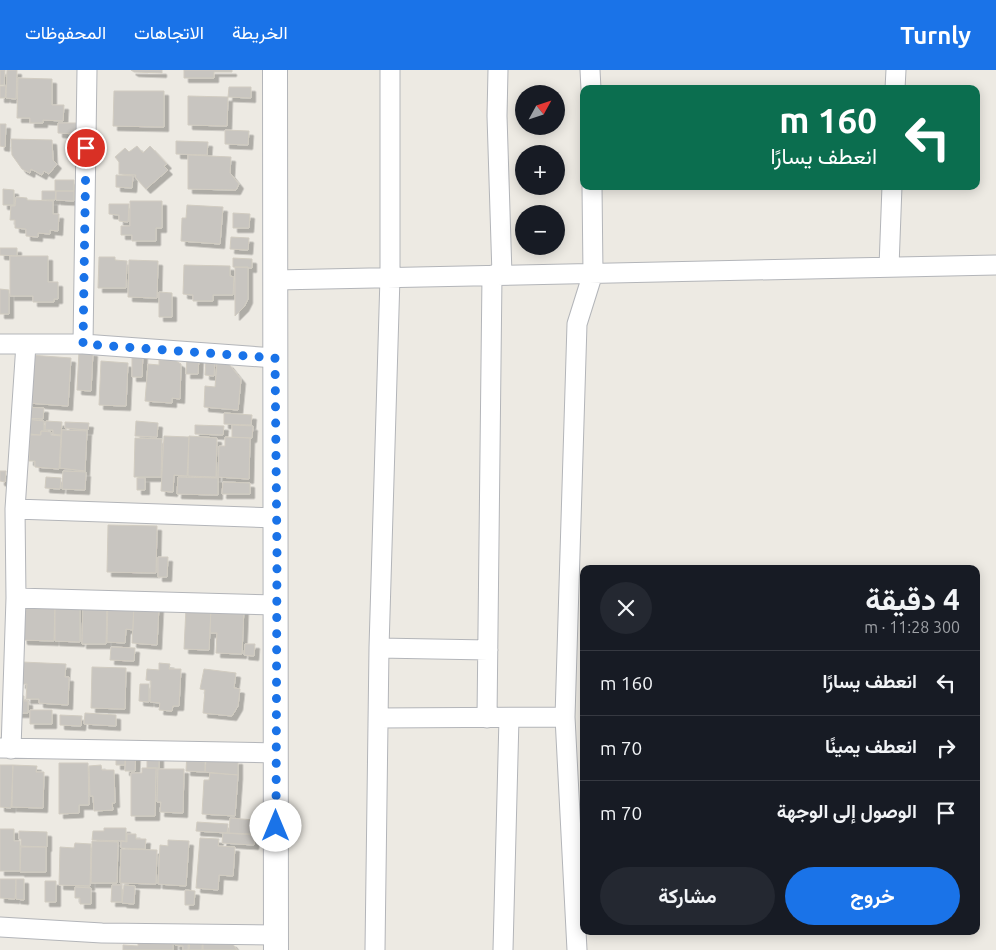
<!DOCTYPE html>
<html lang="ar">
<head>
<meta charset="utf-8">
<style>
	:root { --surface:#171b24; --page:#242831; --text:#f1f3f6; --muted:#9ea1a6; --line:#363941; --accent:#1a73e8 }
	body { margin:0; font-family:Ubuntu,Vazirmatn,sans-serif; background:var(--page); color:var(--text); direction:rtl; height:100vh; display:flex; flex-direction:column; font-size:19px; white-space:nowrap }
	* { box-sizing:border-box; margin:0 }
	p { font-size:16px; color:var(--muted) }
	.icon { flex:none; width:28px; height:28px; fill:none; stroke:currentColor; stroke-width:2; stroke-linecap:round; stroke-linejoin:round }
	.map { position:relative; flex:1; overflow:hidden; direction:ltr }
	.sheet { position:absolute; left:580px; top:495px; width:400px; height:370px; display:flex; flex-direction:column; background:var(--surface); border-radius:10px; box-shadow:0 2px 12px #0003; direction:rtl }
	.sheet>* { flex:none }
	.hud { position:absolute; left:580px; top:15px; width:400px; height:105px; border-radius:10px; box-shadow:0 2px 12px #0003; direction:rtl; background:#0b6e4f; color:#fff; overflow:hidden }
	.needle { width:32px; rotate:50deg }
	.tools { position:absolute; left:515px; top:15px; display:grid; gap:10px }
	.tools a { display:grid; place-items:center; width:50px; height:50px; border-radius:50%; background:var(--surface); box-shadow:0 2px 12px #0003; font-size:25px }
	.pin { position:absolute; display:grid; place-items:center; width:42px; height:42px; color:#fff; margin:-21px; border:2px solid #fff; border-radius:50%; box-shadow:0 1px 5px #0007 }
	.me { position:absolute; width:55px; margin:-28px; rotate:0deg; stroke-linejoin:round; filter:drop-shadow(0 0 4px #0008) }
	.turn { display:flex; align-items:center; gap:18px; height:105px; padding:0 20px; font-size:22px }
	.turn .icon { width:65px; height:65px; stroke-width:2.5 }
	.turn b { display:block; font-size:35px; line-height:42px }
	.round { display:grid; place-items:center; flex:none; width:52px; height:52px; border-radius:26px; background:var(--page) }
	.summary { display:flex; align-items:center; justify-content:space-between; height:85px; padding:0 20px }
	h1 { font-size:30px; font-weight:700; line-height:38px }
	.button { display:flex; gap:10px; margin-top:auto; padding:10px 20px }
	.button a { flex:1; height:58px; border-radius:30px; background:var(--accent); color:#fff; font-size:20px; font-weight:700; line-height:58px; text-align:center }
	.button a+a { background:var(--page); color:var(--text) }
	ul { padding:0; list-style:none }
	li { display:flex; align-items:center; gap:15px; height:65px; padding:0 20px; border-top:1px solid var(--line) }
	li div { flex:1 }
	li b { display:block; font-size:19px }
	li em { font-style:normal }
	header { display:flex; align-items:center; gap:30px; box-sizing:border-box; height:70px; padding:0 25px; background:var(--accent); color:#fff }
	header strong { font-size:24px }
	nav { display:flex; gap:28px; margin-inline-start:auto; font-size:18px }
	.map>svg:first-child { display:block }
	.building { fill:#c8c5c0; stroke:#d1ccc1; filter:url(#shadow) }
	.lines { fill:none; stroke-linecap:round; stroke-linejoin:round }
	.minor-casing { stroke:#b3b5b9; stroke-width:21 }
	.tertiary-casing { stroke:#b3b5b9; stroke-width:26 }
	.minor { stroke:#fff; stroke-width:19 }
	.tertiary { stroke:#fff; stroke-width:24 }
	.route { stroke:#1a73e8; stroke-width:9; stroke-dasharray:0 16.2 }
</style>
</head>
<body>
<header>
<strong>Turnly</strong>
<nav><a>الخريطة</a><a>الاتجاهات</a><a>المحفوظات</a></nav>
</header>
<div class="map">
<svg width="996" height="880" viewBox="0 0 996 880">
	<defs>
		<filter id="shadow"><feDropShadow dx="4.5" dy="4.5" stdDeviation="0" flood-color="#0004"/></filter>
	</defs>
	<rect width="100%" height="100%" fill="#edeae3"/>
	<!-- building -->
	<path class="building" d="M 0,0 L 5,0 L 4,15 L 0,15 Z
		M 7,0 L 17,0 L 16,29 L 6,28 Z
		M 131,0 L 162,0 L 162,3 L 134,2 Z
		M 184,0 L 232,0 L 232,2 L 214,2 L 214,8 L 184,8 Z
		M 18,8 L 52,9 L 52,35 L 64,35 L 63,51 L 43,50 L 43,53 L 30,53 L 30,48 L 17,48 Z
		M 0,16 L 6,16 L 5,28 L 0,28 Z
		M 229,17 L 251,17 L 251,28 L 228,27 Z
		M 114,21 L 164,21 L 164,57 L 113,56 Z
		M 188,26 L 228,27 L 227,56 L 188,55 Z
		M 58,53 L 77,53 L 77,64 L 58,63 Z
		M 0,54 L 6,54 L 5,77 L 0,76 Z
		M 225,60 L 249,61 L 248,75 L 225,74 Z
		M 11,69 L 52,70 L 53,90 L 57,94 L 49,104 L 44,101 L 42,105 L 31,99 L 30,103 L 22,99 L 12,85 Z
		M 176,71 L 208,72 L 207,85 L 176,84 Z
		M 137,76 L 143,83 L 150,76 L 167,94 L 164,96 L 168,100 L 146,119 L 135,107 L 136,105 L 119,104 L 119,92 L 115,87 L 125,78 L 129,82 Z
		M 188,85 L 231,87 L 230,103 L 239,114 L 236,120 L 188,119 Z
		M 116,105 L 133,106 L 132,118 L 116,117 Z
		M 55,110 L 74,110 L 74,121 L 55,121 Z
		M 3,119 L 14,120 L 14,135 L 3,135 Z
		M 42,121 L 56,121 L 55,130 L 42,130 Z
		M 56,121 L 74,121 L 74,131 L 56,130 Z
		M 16,127 L 27,128 L 27,130 L 53,131 L 53,144 L 59,144 L 58,161 L 50,160 L 50,164 L 38,163 L 38,167 L 26,166 L 26,159 L 15,158 L 15,150 L 10,150 L 11,136 L 15,136 Z
		M 130,131 L 162,131 L 162,158 L 156,158 L 156,171 L 132,171 L 132,165 L 121,165 L 121,156 L 130,156 Z
		M 109,134 L 129,134 L 128,152 L 119,151 L 119,145 L 109,144 Z
		M 187,135 L 223,137 L 220,174 L 181,171 L 182,148 L 186,148 Z
		M 233,143 L 250,144 L 249,158 L 233,158 Z
		M 231,167 L 249,168 L 248,180 L 230,179 Z
		M 0,178 L 17,178 L 17,186 L 0,185 Z
		M 10,186 L 48,186 L 48,212 L 58,212 L 58,229 L 54,229 L 54,232 L 33,232 L 33,226 L 10,226 Z
		M 99,187 L 115,187 L 115,190 L 127,191 L 126,218 L 98,218 Z
		M 233,188 L 252,189 L 252,198 L 233,197 Z
		M 129,190 L 158,191 L 157,228 L 128,227 Z
		M 184,195 L 230,196 L 230,206 L 234,207 L 233,225 L 213,225 L 213,231 L 193,231 L 193,225 L 183,224 Z
		M 235,197 L 248,197 L 248,229 L 244,237 L 235,246 Z
		M 0,219 L 9,220 L 9,244 L 0,244 Z
		M 159,222 L 172,223 L 172,247 L 159,247 Z
		M 79,281 L 93,282 L 91,321 L 77,320 Z
		M 132,282 L 143,282 L 142,307 L 132,307 Z
		M 30,285 L 71,288 L 68,336 L 28,333 Z
		M 187,286 L 199,287 L 198,304 L 186,304 Z
		M 206,288 L 215,289 L 214,306 L 205,305 Z
		M 159,290 L 176,291 L 181,294 L 180,329 L 172,328 L 172,333 L 145,331 L 148,294 L 159,295 Z
		M 101,291 L 128,293 L 126,336 L 99,335 Z
		M 217,292 L 228,293 L 241,309 L 238,340 L 204,337 L 205,316 L 215,317 Z
		M 23,337 L 44,338 L 43,349 L 23,348 Z
		M 224,343 L 252,345 L 251,355 L 224,354 Z
		M 23,349 L 44,351 L 44,361 L 41,361 L 40,365 L 22,363 Z
		M 46,351 L 62,352 L 61,365 L 53,364 L 53,360 L 45,360 Z
		M 136,351 L 158,353 L 157,367 L 135,366 Z
		M 65,352 L 89,353 L 88,360 L 65,358 Z
		M 195,355 L 224,356 L 223,365 L 195,364 Z
		M 232,355 L 253,356 L 252,368 L 232,367 Z
		M 62,360 L 87,361 L 85,401 L 60,398 Z
		M 41,361 L 51,362 L 51,365 L 61,366 L 59,399 L 35,397 L 35,391 L 29,391 L 30,365 L 41,365 Z
		M 164,366 L 189,367 L 187,406 L 174,405 L 173,422 L 161,421 Z
		M 189,366 L 217,368 L 216,407 L 188,406 Z
		M 225,367 L 250,368 L 249,409 L 218,407 L 219,376 L 225,376 Z
		M 135,368 L 162,369 L 161,407 L 134,407 Z
		M 0,401 L 6,401 L 5,412 L 0,411 Z
		M 63,401 L 86,402 L 85,420 L 62,419 Z
		M 46,407 L 61,408 L 60,419 L 45,418 Z
		M 178,407 L 218,408 L 218,425 L 177,424 Z
		M 137,408 L 145,408 L 145,420 L 137,420 Z
		M 223,412 L 250,413 L 250,424 L 222,424 Z
		M 108,455 L 157,456 L 156,503 L 107,502 Z
		M 158,487 L 168,487 L 167,507 L 158,507 Z
		M 19,529 L 55,530 L 54,571 L 23,570 Z
		M 55,529 L 80,529 L 80,572 L 55,571 Z
		M 83,530 L 107,531 L 106,574 L 82,574 Z
		M 108,532 L 134,533 L 133,560 L 126,559 L 125,573 L 107,572 Z
		M 134,534 L 159,536 L 157,575 L 132,573 Z
		M 211,536 L 244,537 L 242,584 L 216,583 L 217,563 L 210,563 Z
		M 186,537 L 211,538 L 209,580 L 184,579 Z
		M 245,574 L 255,574 L 254,586 L 244,585 Z
		M 111,577 L 135,578 L 134,591 L 110,590 Z
		M 22,592 L 66,594 L 65,607 L 69,607 L 68,635 L 39,633 L 39,629 L 26,629 L 27,614 L 21,614 Z
		M 159,593 L 170,594 L 169,599 L 181,599 L 179,636 L 173,636 L 172,641 L 159,640 L 160,633 L 150,632 L 151,611 L 146,610 L 147,599 L 159,600 Z
		M 92,597 L 126,598 L 125,639 L 91,638 Z
		M 204,599 L 236,603 L 234,618 L 240,619 L 238,636 L 232,646 L 203,643 L 205,620 L 200,619 Z
		M 140,614 L 149,614 L 149,632 L 139,631 Z
		M 16,625 L 24,626 L 24,631 L 28,631 L 28,643 L 16,643 Z
		M 30,640 L 52,640 L 52,654 L 30,654 Z
		M 85,643 L 116,645 L 116,656 L 84,654 Z
		M 60,645 L 82,646 L 81,656 L 60,655 Z
		M 126,681 L 136,681 L 135,701 L 125,701 Z
		M 116,682 L 125,682 L 125,695 L 116,695 Z
		M 187,682 L 192,682 L 191,691 L 205,692 L 205,702 L 186,701 Z
		M 159,683 L 159,698 L 147,698 L 147,687 Z
		M 238,690 L 238,705 L 205,702 L 206,691 L 192,691 Z
		M 59,693 L 88,693 L 89,735 L 79,735 L 79,743 L 59,744 Z
		M 0,695 L 13,695 L 11,738 L 0,737 Z
		M 13,695 L 37,696 L 36,702 L 44,702 L 43,738 L 12,737 Z
		M 101,695 L 102,700 L 114,700 L 115,733 L 112,733 L 113,740 L 94,741 L 93,726 L 90,726 L 89,696 Z
		M 142,698 L 156,698 L 155,746 L 131,746 L 131,703 L 142,703 Z
		M 158,699 L 184,699 L 183,743 L 160,742 L 161,732 L 157,732 Z
		M 210,703 L 238,705 L 235,746 L 202,744 L 204,710 L 209,710 Z
		M 230,748 L 254,750 L 253,764 L 229,763 Z
		M 197,752 L 228,754 L 227,763 L 196,761 Z
		M 104,758 L 126,758 L 126,771 L 92,770 L 93,761 L 104,761 Z
		M 0,759 L 14,759 L 14,771 L 20,771 L 20,801 L 0,801 Z
		M 19,761 L 47,762 L 47,777 L 21,776 L 21,769 L 19,769 Z
		M 223,763 L 255,765 L 254,775 L 222,773 Z
		M 127,764 L 136,764 L 136,769 L 146,769 L 145,779 L 121,778 L 121,771 L 127,772 Z
		M 200,768 L 219,769 L 218,776 L 235,777 L 233,806 L 219,805 L 218,820 L 196,818 Z
		M 168,770 L 189,771 L 186,816 L 158,814 L 160,775 L 168,776 Z
		M 92,771 L 118,772 L 117,813 L 91,813 Z
		M 75,773 L 91,774 L 90,816 L 59,815 L 60,777 L 74,778 Z
		M 21,777 L 46,777 L 46,802 L 20,802 Z
		M 121,779 L 157,780 L 156,814 L 120,813 Z
		M 0,809 L 16,809 L 15,829 L 0,828 Z
		M 16,809 L 24,809 L 24,830 L 16,829 Z
		M 45,811 L 56,811 L 56,832 L 45,832 Z
		M 112,815 L 122,815 L 122,832 L 111,832 Z
		M 124,815 L 135,816 L 134,834 L 122,833 Z
		M 75,817 L 91,818 L 91,834 L 80,834 L 80,828 L 75,828 Z
		M 185,820 L 195,821 L 194,835 L 185,835 Z
		M 191,857 L 203,858 L 202,880 L 189,880 Z
		M 176,858 L 189,858 L 188,880 L 183,880 L 183,876 L 175,875 Z
		M 138,868 L 173,869 L 173,880 L 123,880 L 123,875 L 138,876 Z
		M 203,871 L 232,873 L 237,880 L 203,880 Z"/>
	<g class="lines">
		<defs>
			<path id="minor" d="M 498,0 L 497,46 L 502,205
				M 590,0 L 591,19
				M 895,19 L 896,0
				M 889,197 L 892,116
				M 276,210 L 996,195
				M 0,274 L 83,274 L 275,288
				M 83,274 L 87,0
				M 15,439 L 277,448
				M 16,528 L 277,535
				M 379,578 L 488,580
				M 378,648 L 565,647
				M 487,648 L 492,205
				M 1,678 L 277,683
				M 11,679 L 16,528 L 15,439 L 26,274
				M 0,857 L 102,863 L 276,865
				M 375,880 L 379,578 L 390,207 L 390,0
				M 503,880 L 509,648
				M 577,880 L 565,647 L 577,254 L 593,203 L 592,116"/>
			<path id="tertiary" d="M 275,0 L 276,880"/>
		</defs>
		<!-- minor casing -->
		<use href="#minor" class="minor-casing"/>
		<!-- tertiary casing -->
		<use href="#tertiary" class="tertiary-casing"/>
		<!-- minor -->
		<use href="#minor" class="minor"/>
		<!-- tertiary -->
		<use href="#tertiary" class="tertiary"/>
	</g>
	<g class="lines">
		<!-- route -->
		<path class="route" d="M 86,78 L 83,274 L 275,288 L 277,483 L 276,756"/>
	</g>
</svg>
<div class="tools">
<a><svg class="needle" viewBox="-14 -14 28 28"><path d="M0-13l5 13h-10z" fill="#e53935"/><path d="M0 13l5-13h-10z" fill="#9ea1a6"/></svg></a>
<a>+</a>
<a>−</a>
</div>
<div class="pin" style="left:86px;top:78px;background:#d93025"><svg class="icon" aria-label="arrive" viewBox="0 0 24 24"><path d="M6 21V4h12l-3 4 3 4H6"/></svg></div>
<svg class="me" style="left:276px;top:756px" viewBox="-20 -20 40 40"><circle r="19" fill="#fff"/><path d="M0-13L10 11 0 6-10 11z" fill="#1a73e8"/></svg>
<div class="hud">
<div class="turn"><svg class="icon" aria-label="left" viewBox="0 0 24 24"><path d="M17 20v-9H6M10 6l-5 5 5 5"/></svg><div><b>160 m</b>انعطف يسارًا</div></div>
</div>
<section class="sheet">
<div class="summary"><div><h1>4 دقيقة</h1><p>300 m · 11:28</p></div><a class="round"><svg class="icon" aria-label="close" viewBox="0 0 24 24"><path d="M6 6l12 12M18 6L6 18"/></svg></a></div>
<ul>
<li><svg class="icon" aria-label="left" viewBox="0 0 24 24"><path d="M17 20v-9H6M10 6l-5 5 5 5"/></svg><div><b>انعطف يسارًا</b></div><em>160 m</em></li>
<li><svg class="icon" aria-label="right" viewBox="0 0 24 24"><path d="M7 20v-9h11M14 6l5 5-5 5"/></svg><div><b>انعطف يمينًا</b></div><em>70 m</em></li>
<li><svg class="icon" aria-label="arrive" viewBox="0 0 24 24"><path d="M6 21V4h12l-3 4 3 4H6"/></svg><div><b>الوصول إلى الوجهة</b></div><em>70 m</em></li>
</ul>
<div class="button"><a>خروج</a><a>مشاركة</a></div>
</section>
</div>
</body>
</html>
